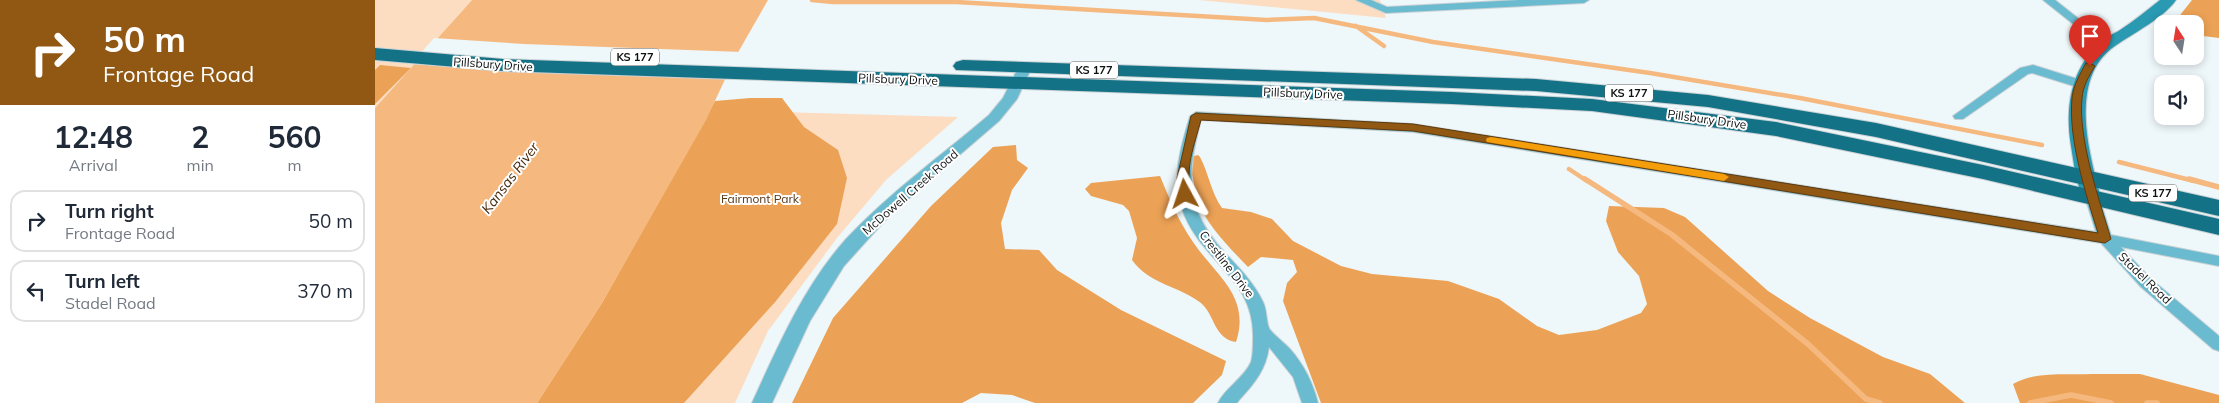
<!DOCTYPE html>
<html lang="en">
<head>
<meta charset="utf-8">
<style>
	:root { --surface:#fff; --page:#f6f6f7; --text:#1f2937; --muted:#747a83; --line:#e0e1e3 }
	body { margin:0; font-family:Mulish,sans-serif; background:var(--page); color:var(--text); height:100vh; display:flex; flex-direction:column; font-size:19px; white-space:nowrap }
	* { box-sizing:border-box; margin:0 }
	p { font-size:16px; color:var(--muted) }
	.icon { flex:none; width:28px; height:28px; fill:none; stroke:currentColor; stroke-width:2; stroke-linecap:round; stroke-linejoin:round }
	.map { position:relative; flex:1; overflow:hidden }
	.details { display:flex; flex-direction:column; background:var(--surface); width:375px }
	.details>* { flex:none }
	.guide { background:#915813; color:#fff; overflow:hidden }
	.needle { width:32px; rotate:348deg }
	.controls { position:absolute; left:1779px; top:15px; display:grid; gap:10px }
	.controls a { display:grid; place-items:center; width:50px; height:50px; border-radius:10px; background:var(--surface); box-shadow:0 2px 8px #0003; font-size:25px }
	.pin { position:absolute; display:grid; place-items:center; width:42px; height:42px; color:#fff; margin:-51px -21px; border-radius:50% 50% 50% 0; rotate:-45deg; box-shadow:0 0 5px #0007 }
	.pin .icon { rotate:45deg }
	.me { position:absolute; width:55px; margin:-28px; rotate:355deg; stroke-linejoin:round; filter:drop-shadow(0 0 4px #0008) }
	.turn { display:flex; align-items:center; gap:18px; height:105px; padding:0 20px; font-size:22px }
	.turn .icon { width:65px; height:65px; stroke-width:2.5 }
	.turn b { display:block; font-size:35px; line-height:42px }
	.eta { display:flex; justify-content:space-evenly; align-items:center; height:85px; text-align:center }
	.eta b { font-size:30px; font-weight:700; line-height:35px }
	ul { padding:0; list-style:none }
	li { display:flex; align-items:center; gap:15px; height:62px; margin:0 10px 8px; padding:0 10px; border:2px solid var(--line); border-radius:15px }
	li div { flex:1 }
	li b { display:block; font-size:19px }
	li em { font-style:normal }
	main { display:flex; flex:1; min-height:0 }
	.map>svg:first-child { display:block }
	.green { fill:#fcddc1 }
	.forest { fill:#eca256 }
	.water { fill:#f5b980 }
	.pier { fill:#eef7fa }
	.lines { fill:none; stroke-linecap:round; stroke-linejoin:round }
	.stream-far1 { stroke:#f5b980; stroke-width:4.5 }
	.stream { stroke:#f5b980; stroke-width:5.5 }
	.minor-casing { stroke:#cad2d5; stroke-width:2 }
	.tertiary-casing { stroke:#cad2d5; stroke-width:2 }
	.secondary-casing { stroke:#cad2d5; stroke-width:2 }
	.trunk-casing { stroke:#cad2d5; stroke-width:2 }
	.minor { fill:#6bbbd0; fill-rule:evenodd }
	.tertiary { fill:#6bbbd0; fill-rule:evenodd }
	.secondary { fill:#2a99b2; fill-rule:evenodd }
	.trunk { fill:#147286; fill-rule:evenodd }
	.route { fill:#915813; stroke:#5e390c }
	.slow { fill:#f59e0b }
	.labels { text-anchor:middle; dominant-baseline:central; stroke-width:4; stroke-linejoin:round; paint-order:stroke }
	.shield { fill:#fff; stroke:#565859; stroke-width:1 }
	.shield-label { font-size:11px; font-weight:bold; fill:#0e1112 }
	.street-label { font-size:12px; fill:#0e1112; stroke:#fff }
	.park-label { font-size:12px; fill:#543516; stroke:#fff }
	.water-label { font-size:14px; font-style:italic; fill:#442706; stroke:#fff }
</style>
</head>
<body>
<main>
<section class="details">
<div class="guide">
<div class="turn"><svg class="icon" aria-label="right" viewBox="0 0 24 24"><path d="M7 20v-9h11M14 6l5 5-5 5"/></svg><div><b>50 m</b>Frontage Road</div></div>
</div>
<div class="eta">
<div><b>12:48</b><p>Arrival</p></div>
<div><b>2</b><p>min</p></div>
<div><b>560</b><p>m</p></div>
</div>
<ul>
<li><svg class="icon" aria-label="right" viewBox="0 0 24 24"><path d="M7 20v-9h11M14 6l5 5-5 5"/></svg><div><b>Turn right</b><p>Frontage Road</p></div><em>50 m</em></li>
<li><svg class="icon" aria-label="left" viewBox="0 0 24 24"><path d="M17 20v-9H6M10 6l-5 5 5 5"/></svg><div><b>Turn left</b><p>Stadel Road</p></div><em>370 m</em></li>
</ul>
</section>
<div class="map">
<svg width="1844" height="403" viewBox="0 0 1844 403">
	<rect width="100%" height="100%" fill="#eef7fa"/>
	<!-- green -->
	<path class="green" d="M 0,0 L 97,0 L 0,108 Z
		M 824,0 L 1005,0 L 1011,18 Z
		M 336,110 L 583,117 L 511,180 L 462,238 L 393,331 L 360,403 L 162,403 Z"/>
	<!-- forest -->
	<path class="forest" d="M 1817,0 L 1844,0 L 1844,38 L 1820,35 L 1820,24 L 1804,24 L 1802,19 Z
		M 5,65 L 36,68 L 0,104 L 0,70 Z
		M 375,98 L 407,98 L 429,127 L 463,150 L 472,178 L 462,224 L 401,301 L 309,403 L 162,403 L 227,303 L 340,101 Z
		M 641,145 L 642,160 L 653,168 L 637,190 L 626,223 L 630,249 L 664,250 L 682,270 L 746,310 L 851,361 L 847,375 L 818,403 L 660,403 L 637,395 L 606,393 L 587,403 L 417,403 L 458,318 L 556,206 L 618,147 Z
		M 823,155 L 825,157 C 834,174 836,193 847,208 L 876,212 L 897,219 L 918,241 L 966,266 L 997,274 L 1073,281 L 1124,299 L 1162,326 L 1184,335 L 1222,330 L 1266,313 L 1272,304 L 1264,276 L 1243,252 L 1231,221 L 1234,206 L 1289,208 L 1310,217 L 1393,291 L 1435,318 L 1508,357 L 1555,374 L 1590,403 L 946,403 L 908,301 L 912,283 L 922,272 L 918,260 L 886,257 L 873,267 C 855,248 831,225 822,199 C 819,188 819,177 814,166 L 819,156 Z
		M 785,176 C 794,198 804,222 818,242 C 841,276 876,296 861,342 C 839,339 840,315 826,303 C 804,286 774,284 757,260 L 762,238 L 754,211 L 748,205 L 716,196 L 710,189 L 716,183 Z
		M 1716,374 L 1765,374 L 1844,395 L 1844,403 L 1645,403 L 1638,384 C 1660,371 1691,375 1716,374 Z"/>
	<!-- water -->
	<path class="water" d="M 97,0 L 393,0 L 361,56 L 331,120 L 227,303 L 162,403 L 0,403 L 0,108 Z"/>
	<!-- pier -->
	<path class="pier" d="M 59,38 L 149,44 L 367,52 L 354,78 L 170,72 L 36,64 Z"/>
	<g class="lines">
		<!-- stream-far1 -->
		<path class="stream-far1" d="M 437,0 L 458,2 L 581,2 L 892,20 L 939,18 L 1058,42 L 1275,73 L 1425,98 L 1667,145
			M 981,26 L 1009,46
			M 1744,162 L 1819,181
			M 1194,169 L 1212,181"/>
		<!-- stream -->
		<path class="stream" d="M 1210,179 L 1296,234 L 1433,344 L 1491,399 L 1505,403
			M 1814,179 L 1844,187
			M 1655,403 L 1696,395 L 1736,403
			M 1772,403 L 1782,403"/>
		<defs>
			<path id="minor" d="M 981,0 L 996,0 L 1012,7 L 1144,0 L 1214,0 L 1209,3 L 1011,13 Z
				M 1668,0 L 1680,0 L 1737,45 L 1735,47 L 1727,47 Z
				M 1658,65 L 1709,81 L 1711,84 L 1705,88 L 1657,73 L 1653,74 L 1588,119 L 1580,119 L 1578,116 L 1645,68 Z
				M 821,112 L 1038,124 L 1721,232 L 1710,197 L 1712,194 L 1722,194 L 1724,197 L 1736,235 L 1844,256 L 1844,266 L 1746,247 L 1776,279 L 1844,336 L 1844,351 L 1838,349 L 1766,287 L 1726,243 L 1038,132 L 826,120 C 811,177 809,208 851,254 C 865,269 879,283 888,302 C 892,310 891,320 894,328 C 896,333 911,344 915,349 C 929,365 938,383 943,403 L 927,403 L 918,377 L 894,347 C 891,369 880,383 865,399 L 862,403 L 843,403 C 850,388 869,378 876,362 C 878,355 878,346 878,339 C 880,277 826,263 807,209 C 796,178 806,146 815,116 Z"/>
			<path id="tertiary" d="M 650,63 L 657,67 L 642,99 L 624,121 L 516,214 L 469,266 L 435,321 L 397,403 L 377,403 C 403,346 429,286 471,239 C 514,193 566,156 614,115 L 628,98 L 645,64 Z"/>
			<path id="secondary" d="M 1785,0 L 1801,0 C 1790,17 1757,34 1740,46 C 1693,78 1714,153 1726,197 L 1724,201 L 1717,203 L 1710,201 C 1701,186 1699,164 1696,146 C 1690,108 1695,69 1726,42 C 1731,36 1739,34 1745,30 C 1759,21 1772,10 1785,0 Z"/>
			<path id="trunk" d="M 0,48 L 128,59 L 1077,92 L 1217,99 L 1401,122 L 1608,165 L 1844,219 L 1844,235 L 1608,179 L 1401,136 L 1217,111 L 1077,104 L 128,71 L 0,60 Z
				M 588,60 L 1161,79 L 1333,95 L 1501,123 L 1844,200 L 1844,216 L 1501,137 L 1333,107 L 1161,91 L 581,70 L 578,66 L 581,62 Z"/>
		</defs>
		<!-- minor casing -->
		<use href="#minor" class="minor-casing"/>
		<!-- tertiary casing -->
		<use href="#tertiary" class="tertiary-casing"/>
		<!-- secondary casing -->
		<use href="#secondary" class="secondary-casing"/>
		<!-- trunk casing -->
		<use href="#trunk" class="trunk-casing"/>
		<!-- minor -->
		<use href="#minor" class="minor"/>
		<!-- tertiary -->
		<use href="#tertiary" class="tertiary"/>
		<!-- secondary -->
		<use href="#secondary" class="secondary"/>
		<!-- trunk -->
		<use href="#trunk" class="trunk"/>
	</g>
	<!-- route -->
	<path class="route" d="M 1711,63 L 1715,63 L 1720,66 C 1714,76 1708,86 1707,98 C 1703,139 1724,199 1736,239 L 1730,243 L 1038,131 L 826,120 C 819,146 810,167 816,194 L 814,197 L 807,197 L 802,178 L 816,116 L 821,113 L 1038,124 L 1723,233 C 1711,195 1693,139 1697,98 C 1698,86 1705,74 1711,63 Z"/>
	<!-- slow -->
	<path class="slow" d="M 1116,137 L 1349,174 L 1354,177 L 1349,181 L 1112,142 L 1111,140 L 1112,138 Z"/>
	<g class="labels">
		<!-- shield labels -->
		<g class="shield">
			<rect x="236" y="48.5" width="48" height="17" rx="4"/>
			<rect x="695" y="61.5" width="48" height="17" rx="4"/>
			<rect x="1230" y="84.5" width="48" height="17" rx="4"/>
			<rect x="1754" y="184.5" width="48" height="17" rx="4"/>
		</g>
		<g class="shield-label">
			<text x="260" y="57">KS 177</text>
			<text x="719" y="70">KS 177</text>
			<text x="1254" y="93">KS 177</text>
			<text x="1778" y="193">KS 177</text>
		</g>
		<!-- street labels -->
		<g class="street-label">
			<text transform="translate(118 64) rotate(4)">Pillsbury Drive</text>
			<text transform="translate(523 79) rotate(2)">Pillsbury Drive</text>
			<text transform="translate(928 93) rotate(2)">Pillsbury Drive</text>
			<text transform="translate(1332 119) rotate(8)">Pillsbury Drive</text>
			<text transform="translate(535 192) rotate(-41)">McDowell Creek Road</text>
			<text transform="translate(852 264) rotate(52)">Crestline Drive</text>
			<text transform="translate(1770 278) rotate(44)">Stadel Road</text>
		</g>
		<!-- park labels -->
		<g class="park-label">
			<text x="385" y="198">Fairmont Park</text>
		</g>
		<!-- water labels -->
		<g class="water-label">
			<text transform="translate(135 178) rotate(-53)">Kansas River</text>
		</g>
	</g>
</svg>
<div class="controls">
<a><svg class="needle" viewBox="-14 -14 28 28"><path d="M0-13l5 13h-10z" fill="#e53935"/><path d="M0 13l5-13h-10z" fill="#747a83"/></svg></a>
<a><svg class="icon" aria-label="sound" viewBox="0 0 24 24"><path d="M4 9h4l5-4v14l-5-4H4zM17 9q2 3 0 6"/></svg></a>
</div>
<div class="pin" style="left:1715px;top:66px;background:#d93025"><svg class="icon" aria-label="arrive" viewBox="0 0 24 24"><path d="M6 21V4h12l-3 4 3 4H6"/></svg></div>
<svg class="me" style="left:810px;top:194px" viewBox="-20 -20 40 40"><path d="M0-17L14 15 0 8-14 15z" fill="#915813" stroke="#fff" stroke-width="4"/></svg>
</div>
</main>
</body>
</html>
